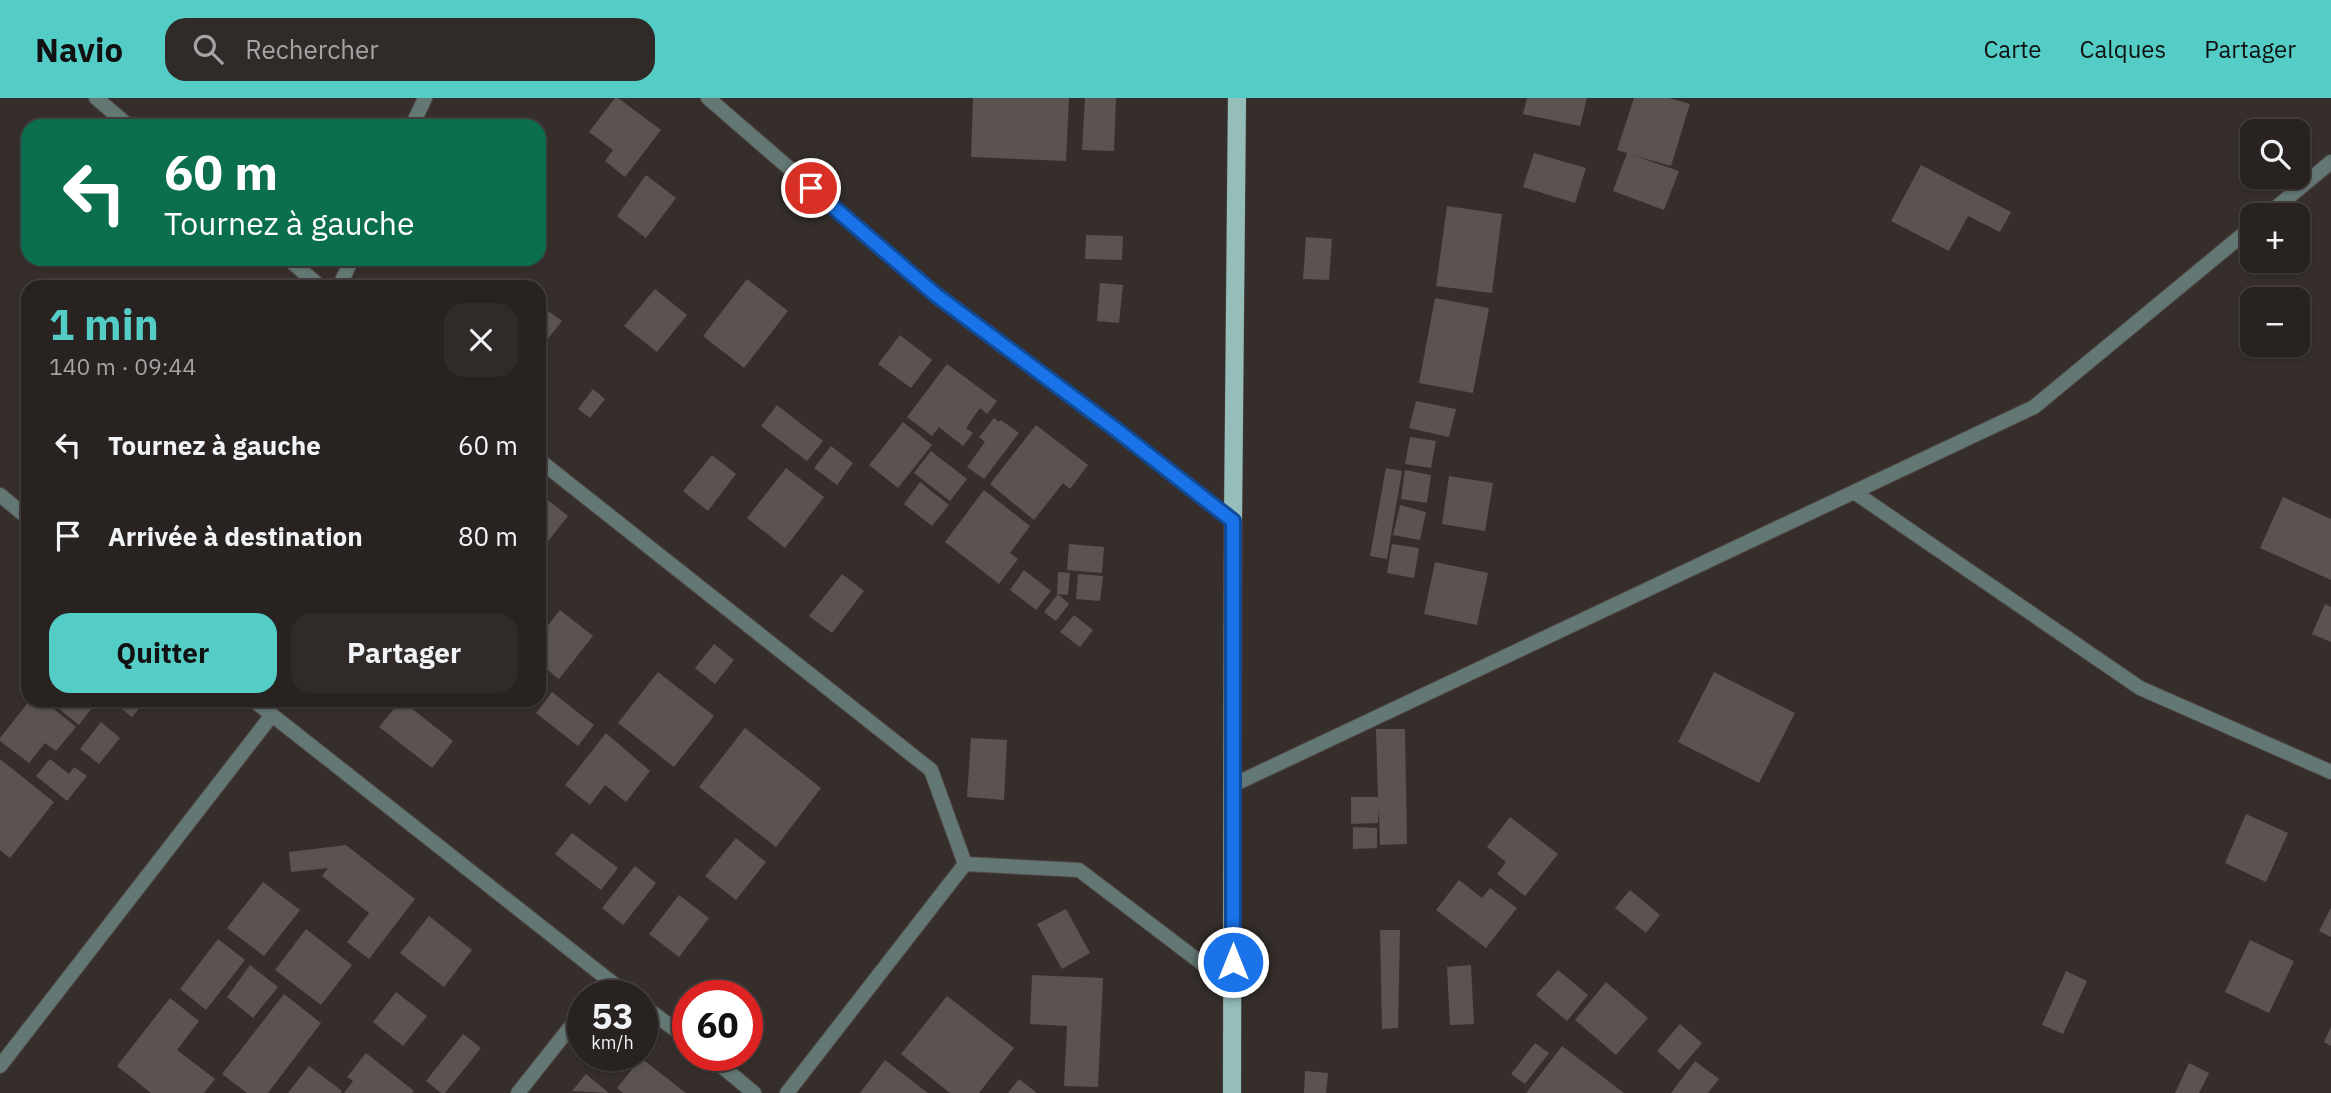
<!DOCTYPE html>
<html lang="fr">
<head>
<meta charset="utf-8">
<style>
	:root { --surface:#282220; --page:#302a29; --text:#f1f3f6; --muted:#a5a4a5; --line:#443f3e; --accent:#54cdc7 }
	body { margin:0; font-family:"IBM Plex Sans",sans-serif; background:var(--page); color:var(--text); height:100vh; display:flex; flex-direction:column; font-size:26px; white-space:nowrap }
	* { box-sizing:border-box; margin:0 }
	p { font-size:23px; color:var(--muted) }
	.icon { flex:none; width:38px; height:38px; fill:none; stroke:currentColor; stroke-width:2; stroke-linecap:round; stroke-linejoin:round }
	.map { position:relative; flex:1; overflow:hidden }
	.panel { position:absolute; left:21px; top:182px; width:525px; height:427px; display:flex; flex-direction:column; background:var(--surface); border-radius:21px; box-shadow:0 2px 5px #0004,0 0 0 2px var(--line) }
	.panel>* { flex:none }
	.top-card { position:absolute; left:21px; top:21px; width:525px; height:147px; border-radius:21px; box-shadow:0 2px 5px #0004,0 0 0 2px var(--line); background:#0b6e4f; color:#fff; overflow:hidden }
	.buttons { position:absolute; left:2240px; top:21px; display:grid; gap:14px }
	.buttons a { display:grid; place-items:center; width:70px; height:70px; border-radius:14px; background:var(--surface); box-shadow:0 2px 5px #0004,0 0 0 2px var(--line); font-size:35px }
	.speed { position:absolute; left:567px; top:882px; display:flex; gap:14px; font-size:35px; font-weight:700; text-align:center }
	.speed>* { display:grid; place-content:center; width:91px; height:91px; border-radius:50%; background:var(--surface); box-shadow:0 2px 5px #0004,0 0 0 2px var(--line); line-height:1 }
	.speed small { font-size:18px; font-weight:400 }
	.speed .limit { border:10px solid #d22; background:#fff; color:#111 }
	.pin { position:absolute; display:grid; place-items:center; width:60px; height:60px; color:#fff; margin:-30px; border:4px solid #fff; border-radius:50%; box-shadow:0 2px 7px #0007 }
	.me { position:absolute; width:77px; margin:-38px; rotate:0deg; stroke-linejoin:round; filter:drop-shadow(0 0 5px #0008) }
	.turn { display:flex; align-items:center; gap:24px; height:147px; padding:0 28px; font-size:32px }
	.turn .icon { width:91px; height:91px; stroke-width:2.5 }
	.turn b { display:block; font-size:49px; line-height:60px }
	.round { display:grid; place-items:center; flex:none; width:74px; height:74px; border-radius:21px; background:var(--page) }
	.headline { display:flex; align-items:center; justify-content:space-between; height:119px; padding:0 28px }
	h1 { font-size:42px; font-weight:700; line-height:52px; color:var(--accent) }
	.cta { display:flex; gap:14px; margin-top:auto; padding:14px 28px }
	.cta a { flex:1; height:80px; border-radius:21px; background:var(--accent); color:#111; font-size:28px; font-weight:700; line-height:80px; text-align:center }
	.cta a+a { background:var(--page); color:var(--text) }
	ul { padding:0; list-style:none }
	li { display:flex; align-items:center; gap:21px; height:91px; padding:0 28px }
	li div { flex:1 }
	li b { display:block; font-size:26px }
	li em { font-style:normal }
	header { display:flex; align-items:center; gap:42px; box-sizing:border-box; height:98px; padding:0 35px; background:var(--accent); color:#111 }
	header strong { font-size:33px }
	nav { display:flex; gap:38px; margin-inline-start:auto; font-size:24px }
	.search { width:490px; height:63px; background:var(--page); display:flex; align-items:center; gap:18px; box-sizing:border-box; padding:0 24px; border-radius:21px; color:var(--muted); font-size:26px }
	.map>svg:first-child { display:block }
	.building { fill:#5b534f }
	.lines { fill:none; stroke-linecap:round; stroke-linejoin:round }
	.minor-casing { stroke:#514a47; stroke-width:16 }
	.tertiary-casing { stroke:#514a47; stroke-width:16 }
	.primary-casing { stroke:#514a47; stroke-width:19 }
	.minor { stroke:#637775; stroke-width:14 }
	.tertiary { stroke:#637775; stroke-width:14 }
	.primary { stroke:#95bdba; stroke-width:18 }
	.route-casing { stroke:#114b97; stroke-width:18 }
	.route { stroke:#1a73e8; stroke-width:12 }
</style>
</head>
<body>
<header>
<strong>Navio</strong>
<div class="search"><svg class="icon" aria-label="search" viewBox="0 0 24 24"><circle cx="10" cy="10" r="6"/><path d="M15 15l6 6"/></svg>Rechercher</div>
<nav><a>Carte</a><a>Calques</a><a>Partager</a></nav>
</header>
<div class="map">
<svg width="2331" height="995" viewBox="0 0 2331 995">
	<rect width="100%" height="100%" fill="#352e2a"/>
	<!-- building -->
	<path class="building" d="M 615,0 L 618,0 L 661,32 L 625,79 L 605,63 L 613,52 L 589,34 Z
		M 973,0 L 1069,0 L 1066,63 L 971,59 Z
		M 1085,0 L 1116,0 L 1114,53 L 1082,52 Z
		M 1527,0 L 1587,0 L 1580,28 L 1523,16 Z
		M 1634,0 L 1669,0 L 1690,6 L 1671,68 L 1632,57 L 1679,73 L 1664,112 L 1613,93 L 1627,55 L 1617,52 Z
		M 1534,55 L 1586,70 L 1575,105 L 1523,89 Z
		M 1921,67 L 2011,114 L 2000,134 L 1968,118 L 1949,153 L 1891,123 Z
		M 646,77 L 676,100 L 646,140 L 617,118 Z
		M 1447,108 L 1502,116 L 1492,195 L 1436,188 Z
		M 1086,137 L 1123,138 L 1122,162 L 1085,161 Z
		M 1306,139 L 1332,141 L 1329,182 L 1303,181 Z
		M 747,181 L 788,213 L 744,270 L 703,238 Z
		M 1100,185 L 1123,187 L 1119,225 L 1097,223 Z
		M 655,191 L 687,217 L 657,254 L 624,228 Z
		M 1435,200 L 1489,210 L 1473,295 L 1419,285 Z
		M 547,212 L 562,223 L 539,252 L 539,222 Z
		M 900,237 L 932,262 L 911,290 L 878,266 Z
		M 947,266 L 997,303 L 987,316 L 980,310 L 966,330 L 973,335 L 963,348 L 939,329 L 932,338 L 907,319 Z
		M 593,291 L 605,301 L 590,320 L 578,311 Z
		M 1416,303 L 1456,311 L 1449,339 L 1409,330 Z
		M 777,307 L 823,343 L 807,363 L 761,328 Z
		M 994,320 L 999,324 L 1001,322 L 1019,335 L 984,381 L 967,369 L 985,344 L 979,339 Z
		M 903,324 L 932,347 L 898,390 L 869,367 Z
		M 1036,327 L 1088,367 L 1070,391 L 1063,385 L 1034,422 L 990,386 Z
		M 1410,339 L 1436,343 L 1431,370 L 1405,366 Z
		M 831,348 L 853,365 L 837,387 L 814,370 Z
		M 931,353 L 967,381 L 950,403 L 914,375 Z
		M 712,357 L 736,376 L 708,413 L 683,393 Z
		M 786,370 L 824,399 L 785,450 L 747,420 Z
		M 1386,370 L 1402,373 L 1387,461 L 1370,458 Z
		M 1405,372 L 1431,377 L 1427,405 L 1401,401 Z
		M 1449,378 L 1493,385 L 1485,433 L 1442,426 Z
		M 920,384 L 949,407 L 932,428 L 904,406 Z
		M 984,392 L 1030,428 L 1010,455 L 1018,461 L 999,486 L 945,444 Z
		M 539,395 L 568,418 L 545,447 L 539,442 Z
		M 2283,399 L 2331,421 L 2331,482 L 2260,450 Z
		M 1400,407 L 1426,414 L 1420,442 L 1393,437 Z
		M 1069,446 L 1104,449 L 1102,475 L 1067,472 Z
		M 1392,446 L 1419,450 L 1414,480 L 1387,475 Z
		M 1435,464 L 1488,475 L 1477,527 L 1424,516 Z
		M 1024,472 L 1051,493 L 1036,512 L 1010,492 Z
		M 1058,474 L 1070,475 L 1068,497 L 1057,496 Z
		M 842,476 L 864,493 L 832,535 L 809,518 Z
		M 1078,476 L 1103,478 L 1100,503 L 1076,501 Z
		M 1058,496 L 1069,506 L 1056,523 L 1044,514 Z
		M 2325,506 L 2331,509 L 2331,544 L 2312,536 Z
		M 560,512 L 593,538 L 559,581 L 539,565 L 539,539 Z
		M 1074,517 L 1093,532 L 1080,549 L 1060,534 Z
		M 714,546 L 734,562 L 715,586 L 695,570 Z
		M 658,574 L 714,618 L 674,669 L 618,625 Z
		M 1714,574 L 1795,615 L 1759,685 L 1678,644 Z
		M 552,594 L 594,627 L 578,648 L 536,615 Z
		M 30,602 L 43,602 L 76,629 L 56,653 L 45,645 L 29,665 L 0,643 L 0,640 Z
		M 48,602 L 98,602 L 79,627 Z
		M 110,602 L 146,602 L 132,619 Z
		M 401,602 L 453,643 L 432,670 L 379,629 Z
		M 101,624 L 120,640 L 99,666 L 80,651 Z
		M 745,630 L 821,690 L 776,749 L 699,689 Z
		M 1376,631 L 1405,631 L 1407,746 L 1380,747 L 1379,710 L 1378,725 L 1351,726 L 1351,699 L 1378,699 Z
		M 606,635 L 650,673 L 626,704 L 605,687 L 590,707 L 565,687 Z
		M 971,640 L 1007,642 L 1004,702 L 967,699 Z
		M 0,661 L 54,704 L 10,760 L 0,752 Z
		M 50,661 L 69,676 L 74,669 L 87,678 L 67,703 L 36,678 Z
		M 2246,716 L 2288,735 L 2266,784 L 2225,765 Z
		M 1510,719 L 1558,756 L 1525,798 L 1497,776 L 1506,764 L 1487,749 Z
		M 1353,729 L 1377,730 L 1377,750 L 1353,751 Z
		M 572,735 L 618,770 L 601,792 L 555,756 Z
		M 736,740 L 766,764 L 736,802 L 705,778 Z
		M 346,747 L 415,801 L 369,861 L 347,844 L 369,815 L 322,778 L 328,770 L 291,774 L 289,754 Z
		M 635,768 L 656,785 L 623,827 L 602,810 Z
		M 1459,782 L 1482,800 L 1490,790 L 1517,810 L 1486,850 L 1436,812 Z
		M 263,784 L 300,812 L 264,858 L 227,830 Z
		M 1630,792 L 1660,817 L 1646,835 L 1615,810 Z
		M 679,797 L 709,820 L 679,859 L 649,836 Z
		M 2331,810 L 2331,839 L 2319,833 Z
		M 1066,811 L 1090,855 L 1062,871 L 1037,826 Z
		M 429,818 L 472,852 L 444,889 L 400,855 Z
		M 306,831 L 352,867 L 321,907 L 275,872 Z
		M 1380,832 L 1400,832 L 1398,930 L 1382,931 Z
		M 218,841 L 245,862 L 206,912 L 180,891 Z
		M 2250,842 L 2294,863 L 2269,915 L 2225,894 Z
		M 250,867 L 278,889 L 253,920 L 227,899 Z
		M 1471,867 L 1474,926 L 1450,927 L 1447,869 Z
		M 1558,872 L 1588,897 L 1567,923 L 1536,897 Z
		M 2066,873 L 2087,883 L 2063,936 L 2042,927 Z
		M 1032,877 L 1103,880 L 1098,989 L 1064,988 L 1067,928 L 1030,926 Z
		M 1606,884 L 1648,920 L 1616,957 L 1575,922 Z
		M 396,894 L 427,918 L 403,948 L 373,924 Z
		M 284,896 L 321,925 L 268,995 L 247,995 L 222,976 Z
		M 947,898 L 1014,950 L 979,995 L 950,995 L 901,956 Z
		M 170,900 L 199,923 L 177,952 L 215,981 L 204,995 L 151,995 L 117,968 Z
		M 1680,926 L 1702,945 L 1679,972 L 1657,953 Z
		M 2331,929 L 2331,948 L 2324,944 Z
		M 463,936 L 481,950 L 445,995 L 441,995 L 426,983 Z
		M 1535,945 L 1549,955 L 1525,986 L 1511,976 Z
		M 1562,948 L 1624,995 L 1526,995 Z
		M 366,955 L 414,993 L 412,995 L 344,995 L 353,983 L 347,979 Z
		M 641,960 L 686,995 L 623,995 L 617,990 Z
		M 885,962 L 928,995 L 860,995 Z
		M 1695,963 L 1719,981 L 1708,995 L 1671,995 Z
		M 2189,965 L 2209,975 L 2199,995 L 2175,995 Z
		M 309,968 L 342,993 L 341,995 L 288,995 Z
		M 1305,973 L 1328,975 L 1326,995 L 1304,995 Z
		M 586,976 L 609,995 L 572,993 Z
		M 1019,981 L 1037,995 L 1008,995 Z"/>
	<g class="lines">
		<defs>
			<path id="minor" d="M 96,0 L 129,28
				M 708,0 L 936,197 L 1118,333 L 1233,423
				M 412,28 L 425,0
				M 2267,117 L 2331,64
				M 288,161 L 321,189
				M 339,189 L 352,161
				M 539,362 L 931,672 L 965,766
				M 1854,394 L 2140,590 L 2331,674
				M 1233,687 L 2034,309 L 2252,129
				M 595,898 L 608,882
				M 0,968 L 272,617
				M 518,995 L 583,913
				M 787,995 L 965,766 L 1079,772 L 1233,889"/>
			<path id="tertiary" d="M 0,397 L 28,420
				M 253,602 L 629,898
				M 642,907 L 688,941
				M 708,957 L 754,995"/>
			<path id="primary" d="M 1232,995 L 1233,423 L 1237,0"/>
		</defs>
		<!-- minor casing -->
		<use href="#minor" class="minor-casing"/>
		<!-- tertiary casing -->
		<use href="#tertiary" class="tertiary-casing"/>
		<!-- primary casing -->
		<use href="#primary" class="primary-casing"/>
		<!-- minor -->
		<use href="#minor" class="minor"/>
		<!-- tertiary -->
		<use href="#tertiary" class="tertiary"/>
		<!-- primary -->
		<use href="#primary" class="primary"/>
	</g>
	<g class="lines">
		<defs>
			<path id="route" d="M 811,90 L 936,197 L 1118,333 L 1233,423 L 1233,864"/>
		</defs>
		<!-- route casing -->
		<use href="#route" class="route-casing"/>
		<!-- route -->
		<use href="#route" class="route"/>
	</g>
</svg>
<div class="buttons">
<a><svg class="icon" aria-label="search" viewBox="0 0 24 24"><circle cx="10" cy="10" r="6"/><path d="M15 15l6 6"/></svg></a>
<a>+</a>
<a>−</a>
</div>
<div class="speed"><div>53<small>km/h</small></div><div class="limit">60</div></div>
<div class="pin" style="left:811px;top:90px;background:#d93025"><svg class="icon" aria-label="arrive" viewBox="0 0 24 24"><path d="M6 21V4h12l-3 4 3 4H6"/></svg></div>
<svg class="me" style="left:1233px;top:864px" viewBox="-20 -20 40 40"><circle r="17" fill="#1a73e8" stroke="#fff" stroke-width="3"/><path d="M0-11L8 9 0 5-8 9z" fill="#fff"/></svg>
<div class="top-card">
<div class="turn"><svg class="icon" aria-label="left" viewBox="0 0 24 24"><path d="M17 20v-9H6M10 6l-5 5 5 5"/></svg><div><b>60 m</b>Tournez à gauche</div></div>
</div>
<section class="panel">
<div class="headline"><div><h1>1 min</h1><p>140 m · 09:44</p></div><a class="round"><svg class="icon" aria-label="close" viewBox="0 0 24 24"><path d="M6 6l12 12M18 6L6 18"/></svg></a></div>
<ul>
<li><svg class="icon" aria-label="left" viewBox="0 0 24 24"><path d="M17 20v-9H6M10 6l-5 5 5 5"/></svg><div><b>Tournez à gauche</b></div><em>60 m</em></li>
<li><svg class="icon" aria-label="arrive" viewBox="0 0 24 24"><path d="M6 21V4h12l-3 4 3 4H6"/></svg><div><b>Arrivée à destination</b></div><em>80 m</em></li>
</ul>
<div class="cta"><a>Quitter</a><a>Partager</a></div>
</section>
</div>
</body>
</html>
